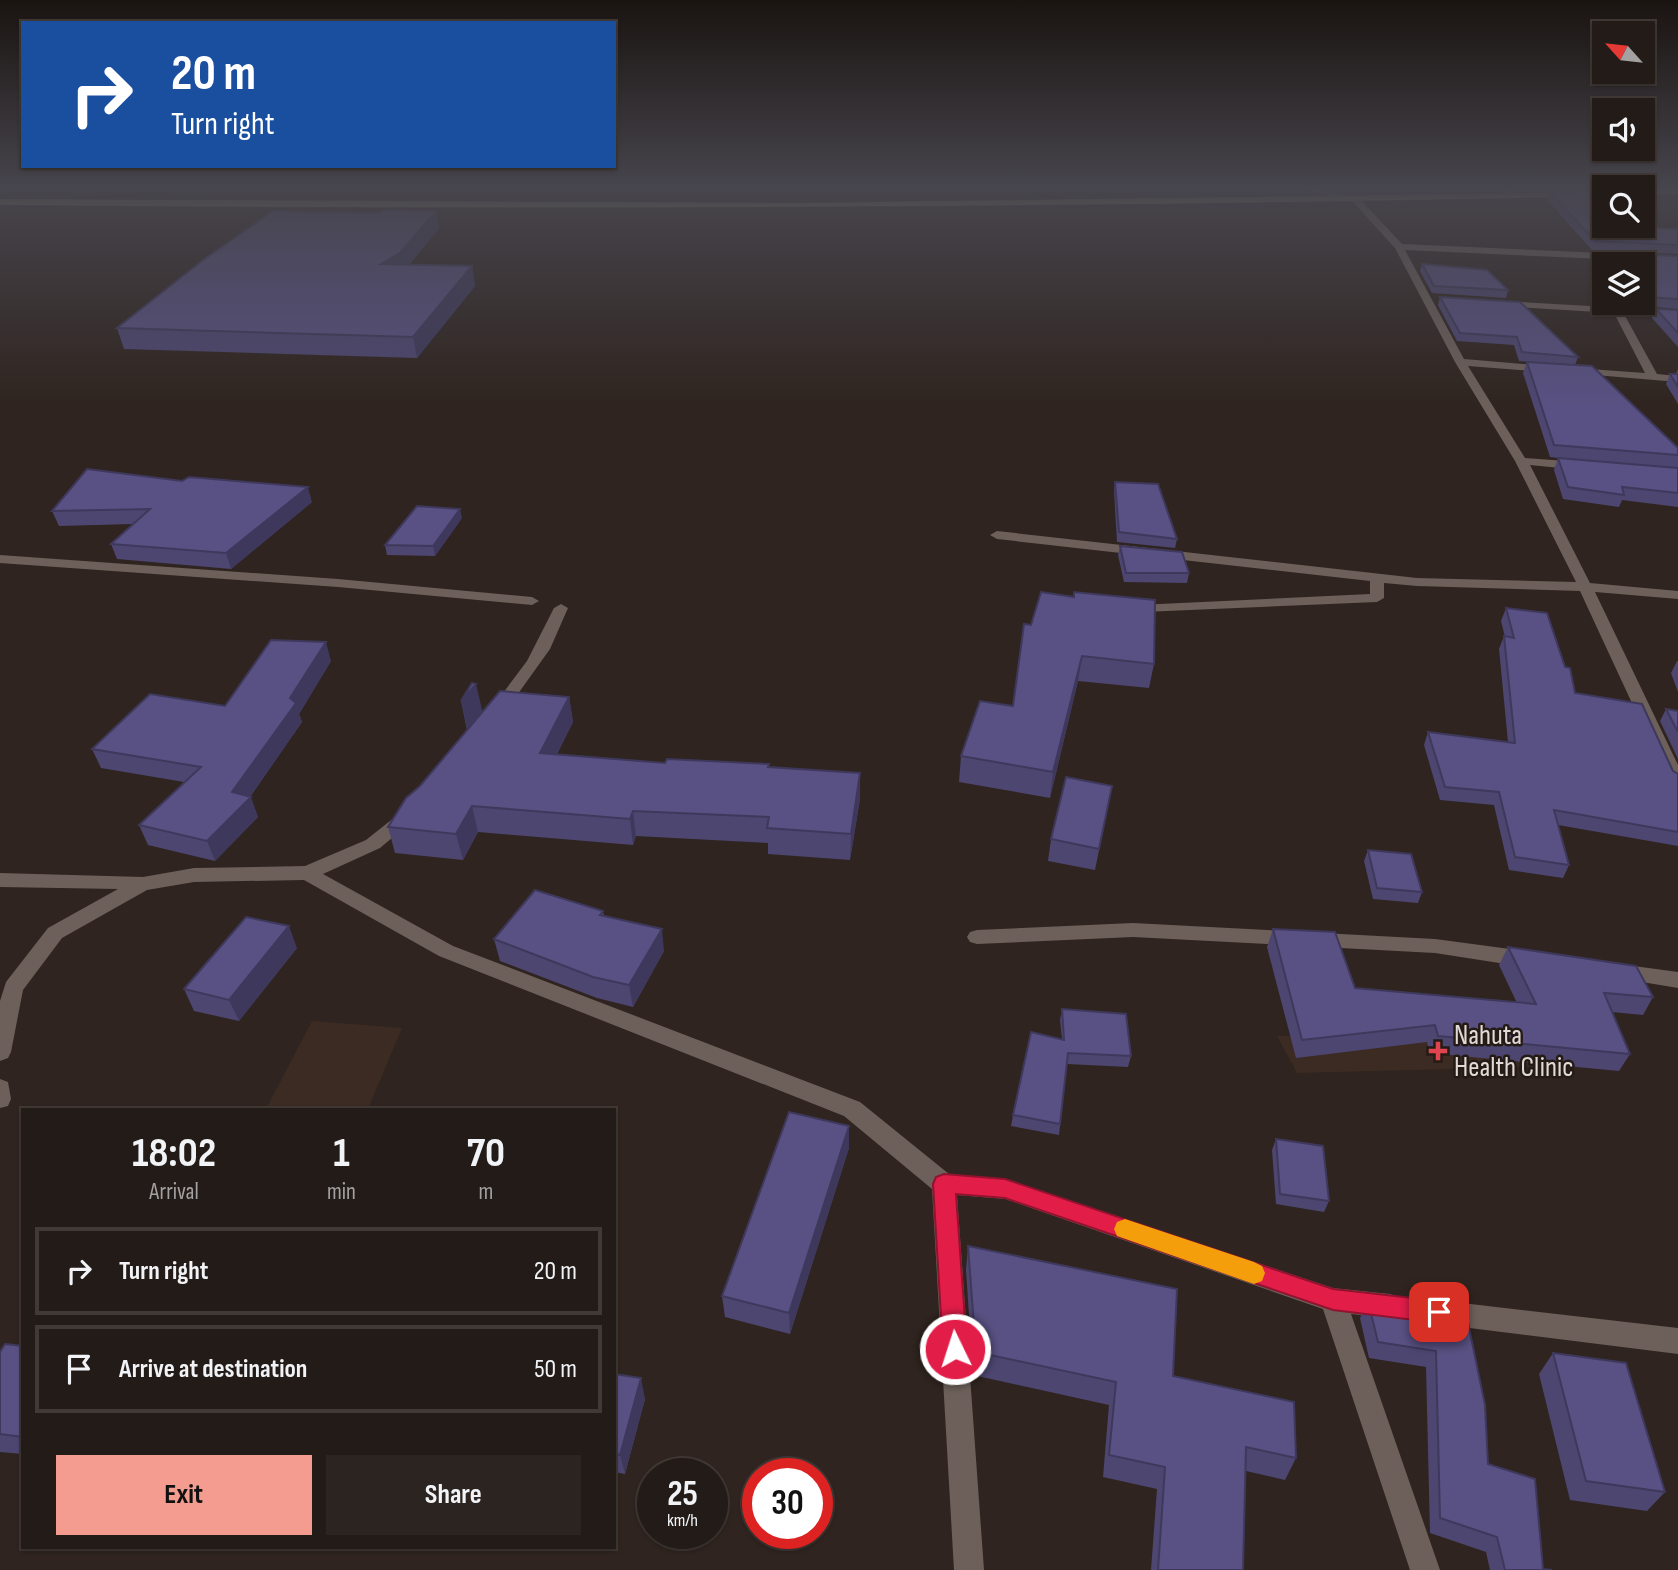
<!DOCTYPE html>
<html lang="en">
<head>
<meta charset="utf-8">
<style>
	:root { --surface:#231b17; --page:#2b2420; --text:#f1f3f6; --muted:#a3a1a1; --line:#403936; --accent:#f59c91 }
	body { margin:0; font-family:"Sofia Sans Condensed",sans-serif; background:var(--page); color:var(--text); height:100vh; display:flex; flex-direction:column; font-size:26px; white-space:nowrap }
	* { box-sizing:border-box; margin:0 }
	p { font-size:23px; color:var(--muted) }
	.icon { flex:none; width:38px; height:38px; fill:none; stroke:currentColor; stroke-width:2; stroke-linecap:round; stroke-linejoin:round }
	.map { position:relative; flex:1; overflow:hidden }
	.drawer { position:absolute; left:21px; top:1108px; width:595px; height:441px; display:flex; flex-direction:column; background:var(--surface); border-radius:0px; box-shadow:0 2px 5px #0004,0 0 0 2px var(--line) }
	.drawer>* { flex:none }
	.banner { position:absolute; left:21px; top:21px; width:595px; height:147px; border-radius:0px; box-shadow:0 2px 5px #0004,0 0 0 2px var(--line); background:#1a4fa0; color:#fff; overflow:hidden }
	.needle { width:46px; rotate:297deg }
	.tools { position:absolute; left:1592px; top:21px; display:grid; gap:14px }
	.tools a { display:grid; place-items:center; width:63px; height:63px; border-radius:0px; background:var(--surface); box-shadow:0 2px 5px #0004,0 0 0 2px var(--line); font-size:35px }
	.speed { position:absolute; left:637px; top:1458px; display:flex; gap:14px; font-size:35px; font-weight:700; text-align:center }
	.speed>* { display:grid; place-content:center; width:91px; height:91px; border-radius:50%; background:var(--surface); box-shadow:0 2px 5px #0004,0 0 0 2px var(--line); line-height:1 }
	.speed small { font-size:18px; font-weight:400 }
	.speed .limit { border:10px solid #d22; background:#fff; color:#111 }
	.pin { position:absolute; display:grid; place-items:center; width:60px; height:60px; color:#fff; margin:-30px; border-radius:14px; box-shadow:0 4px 10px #0006 }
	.me { position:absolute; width:77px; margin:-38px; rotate:356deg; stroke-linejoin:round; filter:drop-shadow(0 0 5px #0008) }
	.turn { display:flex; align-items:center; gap:24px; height:147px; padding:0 35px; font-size:32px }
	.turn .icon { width:91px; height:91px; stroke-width:2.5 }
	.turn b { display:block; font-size:49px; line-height:60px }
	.eta { display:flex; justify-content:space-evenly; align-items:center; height:119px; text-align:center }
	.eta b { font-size:42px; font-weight:700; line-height:49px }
	.cta { display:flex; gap:14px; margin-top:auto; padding:14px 35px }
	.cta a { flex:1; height:80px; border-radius:0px; background:var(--accent); color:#111; font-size:28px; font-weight:700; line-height:80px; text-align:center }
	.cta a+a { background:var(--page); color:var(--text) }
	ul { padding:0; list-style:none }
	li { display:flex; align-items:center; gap:21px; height:88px; margin:0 14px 10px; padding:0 21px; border:4px solid var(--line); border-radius:0px }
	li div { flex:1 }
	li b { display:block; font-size:26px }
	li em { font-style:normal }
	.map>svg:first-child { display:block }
	.built { fill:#3c2b22 }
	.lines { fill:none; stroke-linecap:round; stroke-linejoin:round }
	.street { fill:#6d605a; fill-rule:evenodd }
	.primary { fill:#929a69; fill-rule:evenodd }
	.wall { fill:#4d4671 }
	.shaded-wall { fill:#3e395c }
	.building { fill:#595183; stroke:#3e395c; stroke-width:2 }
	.route { fill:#e11d48; stroke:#92132f; stroke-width:2 }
	.slow { fill:#f59e0b }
	.health-dot { fill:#e0444e; stroke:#251b16; stroke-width:2.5 }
	.labels { text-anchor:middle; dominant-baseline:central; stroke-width:5; stroke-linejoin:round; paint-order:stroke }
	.near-poi-label { font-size:28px; fill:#e2dad6; stroke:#251b16; text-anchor:start }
</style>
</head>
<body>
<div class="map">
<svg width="1678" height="1570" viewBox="0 0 1678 1570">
	<rect width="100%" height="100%" fill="#2f241f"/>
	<!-- built -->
	<path class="built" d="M 312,1021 L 402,1028 L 368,1109 L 266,1109 Z
		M 1586,1034 L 1597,1065 L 1297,1073 L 1277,1036 Z"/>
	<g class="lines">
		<!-- street -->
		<path class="street" d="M 1296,187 L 1310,187 L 1359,198 L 1402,244 L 1626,254 L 1631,257 L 1626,260 L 1405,250 L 1464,359 L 1547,366 L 1552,369 L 1547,372 L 1468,366 L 1525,458 L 1580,462 L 1586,466 L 1580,470 L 1530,465 L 1590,583 L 1678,591 L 1678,599 L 1595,592 L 1678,765 L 1678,789 L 1669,783 L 1580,591 L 1417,586 L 1384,583 L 1384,598 L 1377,602 L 1143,612 L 1138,611 L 1136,608 L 1138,605 L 1370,594 L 1370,581 L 997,539 L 990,535 L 997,531 L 1417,578 L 1576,582 L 1515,461 L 1455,362 L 1395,248 L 1353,202 Z
			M 1497,187 L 1506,187 L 1520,196 L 1513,198 Z
			M 1502,301 L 1678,311 L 1678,317 L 1624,314 L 1657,374 L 1678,376 L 1678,382 L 1571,373 L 1569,371 L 1575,368 L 1645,373 L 1614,313 L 1498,306 L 1497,304 Z
			M 0,555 L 338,579 L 532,597 L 539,601 L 532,605 L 338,587 L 0,563 Z
			M 561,604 L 568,608 L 550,649 L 505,712 L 493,712 L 491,709 L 527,661 L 554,608 Z
			M 406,811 L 415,817 L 412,821 L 380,848 L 323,874 L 453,946 L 860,1102 L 949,1174 L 1005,1179 L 1333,1288 L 1390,1294 L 1399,1297 L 1403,1306 L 1399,1315 L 1390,1318 L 1351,1314 L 1440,1570 L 1410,1570 L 1323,1309 L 1005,1199 L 957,1195 L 984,1570 L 954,1570 L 932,1189 L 844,1116 L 439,956 L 304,880 L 194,882 L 147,890 L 62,938 L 23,990 L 11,1052 L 8,1058 L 0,1061 L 0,1001 L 6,982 L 48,928 L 118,889 L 0,887 L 0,873 L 143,877 L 194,868 L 305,866 L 366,840 L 400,813 Z
			M 1133,923 L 1435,939 L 1525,951 L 1532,954 L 1535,959 L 1532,964 L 1525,967 L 1435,953 L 1133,937 L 977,944 L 970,942 L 967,937 L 970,932 L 977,930 Z
			M 1619,964 L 1678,972 L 1678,988 L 1612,977 L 1609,972 L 1612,967 Z
			M 0,1079 L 8,1082 L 11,1099 L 8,1106 L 0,1108 Z
			M 1445,1301 L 1678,1328 L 1678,1354 L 1445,1325 L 1436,1322 L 1432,1313 L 1436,1304 Z"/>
		<!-- primary -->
		<path class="primary" d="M 1678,190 L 1678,194 L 1643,195 L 1643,191 Z
			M 1605,192 L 1605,196 C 1070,208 535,210 0,205 L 0,199 L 802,203 Z"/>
	</g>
	<!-- wall -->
	<path class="wall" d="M 1536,187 L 1595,187 L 1594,190 L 1539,190 Z
		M 1550,192 L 1642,227 L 1678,229 L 1678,254 L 1592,250 L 1547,200 Z
		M 436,211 L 439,228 L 409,265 L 472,266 L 475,286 L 417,358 L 124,349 L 117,328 L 380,213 Z
		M 1605,253 L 1678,256 L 1678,309 L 1642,306 L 1639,303 L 1643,303 L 1643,264 L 1605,264 L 1602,261 Z
		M 1422,264 L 1508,290 L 1506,298 L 1432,293 L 1420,271 Z
		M 1440,297 L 1578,357 L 1575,365 L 1519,361 L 1514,345 L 1457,341 L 1438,305 Z
		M 1656,309 L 1678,310 L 1678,347 L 1652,318 Z
		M 1527,362 L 1678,448 L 1678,507 L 1622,500 L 1619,507 L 1563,499 L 1554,470 L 1558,458 L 1550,457 L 1523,373 Z
		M 1678,369 L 1678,404 L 1666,384 L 1670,374 L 1677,374 L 1676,373 Z
		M 182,481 L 312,502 L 231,569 L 117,559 L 111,544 L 133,524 L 59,526 L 52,511 Z
		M 1115,482 L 1177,539 L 1175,548 L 1117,542 L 1114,491 Z
		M 462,518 L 435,556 L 387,555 L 385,545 Z
		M 1120,546 L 1189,573 L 1187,583 L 1124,582 L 1118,555 Z
		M 1506,608 L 1565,667 L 1575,693 L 1678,774 L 1678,846 L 1558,825 L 1569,865 L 1563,878 L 1509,870 L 1494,805 L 1440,800 L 1424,745 L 1428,732 L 1508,742 L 1499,649 L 1504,636 L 1505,637 L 1501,621 Z
		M 1024,624 L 1154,664 L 1149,688 L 1078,681 L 1050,798 L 959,782 L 961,756 L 1013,706 Z
		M 331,661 L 299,714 L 302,722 L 250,797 L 258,817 L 215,861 L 148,845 L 139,825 L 184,782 L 101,768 L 92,749 L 225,706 Z
		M 1677,661 L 1678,661 L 1678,692 L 1671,673 Z
		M 569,697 L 573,722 L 557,754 L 665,763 L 769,767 L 860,773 L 860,799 L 850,860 L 768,854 L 768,843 L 636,836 L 633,845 L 478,832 L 463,860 L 395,853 L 388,827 L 420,786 L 467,730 L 461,701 L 482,712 Z
		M 1666,709 L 1678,711 L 1678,759 L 1660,721 Z
		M 1112,786 L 1095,870 L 1048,861 L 1051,839 Z
		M 1368,850 L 1422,892 L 1418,903 L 1373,899 L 1364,861 Z
		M 603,911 L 604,916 L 664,951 L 633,1007 L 597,998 L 500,961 L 494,939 Z
		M 1273,929 L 1355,988 L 1517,1003 L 1499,965 L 1508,947 L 1653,997 L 1643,1015 L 1612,1012 L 1630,1054 L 1619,1071 L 1430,1053 L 1427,1042 L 1296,1058 L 1267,947 Z
		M 297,948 L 239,1021 L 194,1011 L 184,989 Z
		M 1062,1009 L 1131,1056 L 1128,1067 L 1067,1064 L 1059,1135 L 1011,1126 L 1013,1115 L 1062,1039 L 1060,1020 Z
		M 849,1126 L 849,1148 L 790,1334 L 725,1317 L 722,1296 Z
		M 1276,1139 L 1329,1201 L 1324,1212 L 1276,1204 L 1272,1150 Z
		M 968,1246 L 1173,1376 L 1296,1458 L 1285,1480 L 1246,1471 L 1243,1570 L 1151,1570 L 1157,1489 L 1103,1477 L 1109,1405 L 973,1375 L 966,1270 Z
		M 1368,1301 L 1466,1313 L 1488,1464 L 1543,1569 L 1552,1570 L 1490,1570 L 1486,1552 L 1430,1533 L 1426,1367 L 1369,1358 L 1360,1318 Z
		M 23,1346 L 23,1454 L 0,1452 L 0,1352 Z
		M 1553,1353 L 1665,1492 L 1647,1511 L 1570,1500 L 1539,1374 Z
		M 614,1374 L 645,1399 L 625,1474 L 614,1472 Z
		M 457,1547 L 477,1547 L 475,1551 Z"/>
	<!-- shaded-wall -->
	<path class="shaded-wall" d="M 436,211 L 439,228 L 404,271 L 381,264 Z
		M 472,266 L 475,286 L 417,358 L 413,337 Z
		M 308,487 L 312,502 L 231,569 L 226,553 Z
		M 460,509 L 462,518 L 435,556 L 433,546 Z
		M 326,642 L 331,661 L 299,714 L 302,722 L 249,798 L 251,797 L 258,817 L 215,861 L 207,841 L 232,792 Z
		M 1082,656 L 1078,681 L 1050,798 L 1053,772 Z
		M 476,684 L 483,714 L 468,732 L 461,701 Z
		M 569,697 L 573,722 L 544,778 L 540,753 Z
		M 860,773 L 860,799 L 850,860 L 851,834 Z
		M 472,806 L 478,832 L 463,860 L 456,834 Z
		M 633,811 L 636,836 L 633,845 L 630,819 Z
		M 289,926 L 297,948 L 239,1021 L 229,1000 Z
		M 662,929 L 664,951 L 633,1007 L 629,985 Z
		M 849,1126 L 849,1148 L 790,1334 L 789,1313 Z
		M 641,1378 L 645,1399 L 625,1474 L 620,1455 Z"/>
	<!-- building -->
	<path class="building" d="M 1605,191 L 1605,226 L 1641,226 L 1642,227 L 1678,229 L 1678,245 L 1595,241 L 1550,192 Z
		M 383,210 L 436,211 L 400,253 L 381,264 L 472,266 L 413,337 L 117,328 L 203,260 L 273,211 L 380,213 Z
		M 1605,253 L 1678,256 L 1678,299 L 1645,297 L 1643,295 L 1643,264 L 1616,264 Z
		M 1422,264 L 1487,270 L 1508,290 L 1434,286 Z
		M 1440,297 L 1520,302 L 1578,357 L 1522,352 L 1517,337 L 1460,333 Z
		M 1656,309 L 1678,310 L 1678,333 Z
		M 1527,362 L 1592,366 L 1678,448 L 1678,455 L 1554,445 Z
		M 1670,374 L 1678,374 L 1678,387 Z
		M 1558,458 L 1678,468 L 1678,493 L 1622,487 L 1624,495 L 1568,487 Z
		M 87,469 L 182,481 L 189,477 L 308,487 L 226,553 L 111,544 L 150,509 L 52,511 Z
		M 1115,482 L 1158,484 L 1177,539 L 1119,532 Z
		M 417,506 L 460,509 L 433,546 L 385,545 Z
		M 1120,546 L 1182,552 L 1189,573 L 1126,573 Z
		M 1041,592 L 1074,597 L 1074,592 L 1155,600 L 1154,664 L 1082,656 L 1053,772 L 961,756 L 980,701 L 1013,706 L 1024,624 L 1031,625 Z
		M 1506,608 L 1547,613 L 1565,667 L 1570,668 L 1575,693 L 1642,704 L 1673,771 L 1678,774 L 1678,832 L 1554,810 L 1569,865 L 1515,857 L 1499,792 L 1445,787 L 1428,732 L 1515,743 L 1504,636 L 1514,638 Z
		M 271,640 L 326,642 L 290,698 L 296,703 L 232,792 L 251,797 L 207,841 L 139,825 L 201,767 L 92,749 L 150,694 L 225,706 Z
		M 472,683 L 476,684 L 461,701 Z
		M 500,691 L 569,697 L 540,753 L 665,763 L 667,759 L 769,764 L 768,767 L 860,773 L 851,834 L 767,828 L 769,817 L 633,811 L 630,819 L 472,806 L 456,834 L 388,827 L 406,798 L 420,786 Z
		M 1666,709 L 1678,711 L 1678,732 Z
		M 1066,777 L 1112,786 L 1099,849 L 1051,839 Z
		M 1368,850 L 1411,854 L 1422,892 L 1377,888 Z
		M 535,890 L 603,911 L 600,915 L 662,929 L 629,985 L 593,977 L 494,939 Z
		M 246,917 L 289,926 L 229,1000 L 184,989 Z
		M 1273,929 L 1335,932 L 1355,988 L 1536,1004 L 1508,947 L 1636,966 L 1653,997 L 1604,993 L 1630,1054 L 1438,1036 L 1435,1025 L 1302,1040 Z
		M 1062,1009 L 1126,1014 L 1131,1056 L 1068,1053 L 1060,1124 L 1013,1115 L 1031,1032 L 1064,1040 Z
		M 789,1112 L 849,1126 L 789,1313 L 722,1296 Z
		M 1276,1139 L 1323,1146 L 1329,1201 L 1280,1194 Z
		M 968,1246 L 1177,1289 L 1173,1376 L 1294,1402 L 1296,1458 L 1246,1447 L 1243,1570 L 1158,1570 L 1165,1467 L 1109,1455 L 1116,1382 L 976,1352 Z
		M 1368,1301 L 1466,1313 L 1485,1405 L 1488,1464 L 1535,1479 L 1543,1569 L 1552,1570 L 1505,1570 L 1497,1537 L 1440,1518 L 1436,1351 L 1378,1342 Z
		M 5,1344 L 23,1346 L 23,1437 L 0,1434 L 0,1352 Z
		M 1553,1353 L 1626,1363 L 1665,1492 L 1586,1481 Z
		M 614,1374 L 641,1378 L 620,1455 L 614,1454 Z"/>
	<!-- sky -->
	<linearGradient id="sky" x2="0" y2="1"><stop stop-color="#1a1411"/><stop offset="0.46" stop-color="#47454d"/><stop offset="1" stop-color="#47454d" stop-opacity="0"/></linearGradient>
	<rect width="1678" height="407" fill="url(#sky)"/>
	<!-- route -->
	<path class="route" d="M 944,1174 L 1005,1179 L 1333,1289 L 1439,1301 L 1447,1304 L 1451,1312 L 1447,1320 L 1439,1323 L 1333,1310 L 1005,1198 L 956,1194 L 967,1349 L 963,1357 L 955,1361 L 946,1357 L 943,1349 L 933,1184 L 936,1177 Z"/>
	<!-- slow -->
	<path class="slow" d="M 1125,1219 L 1254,1262 L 1262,1266 L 1265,1273 L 1262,1281 L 1254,1284 L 1117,1236 L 1114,1229 L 1117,1222 Z"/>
	<!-- markers -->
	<path class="health-dot" d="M1434.5 1040.5h7v7h7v7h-7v7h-7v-7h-7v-7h7z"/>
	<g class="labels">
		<!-- near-poi labels -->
		<g class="near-poi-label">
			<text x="1454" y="1035">Nahuta<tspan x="1454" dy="32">Health Clinic</tspan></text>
		</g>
	</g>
</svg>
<div class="tools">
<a><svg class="needle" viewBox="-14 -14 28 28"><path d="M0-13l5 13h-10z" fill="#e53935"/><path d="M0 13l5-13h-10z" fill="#a3a1a1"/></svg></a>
<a><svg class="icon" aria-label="sound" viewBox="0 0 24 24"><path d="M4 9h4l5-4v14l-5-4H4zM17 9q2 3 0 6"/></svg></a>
<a><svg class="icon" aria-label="search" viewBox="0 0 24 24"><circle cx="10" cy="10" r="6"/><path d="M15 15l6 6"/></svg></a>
<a><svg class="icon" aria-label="layers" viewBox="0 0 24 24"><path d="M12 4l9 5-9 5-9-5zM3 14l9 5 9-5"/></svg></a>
</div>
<div class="speed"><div>25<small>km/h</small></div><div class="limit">30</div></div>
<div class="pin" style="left:1439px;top:1312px;background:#d93025"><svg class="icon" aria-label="arrive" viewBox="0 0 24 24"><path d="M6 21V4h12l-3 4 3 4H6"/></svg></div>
<svg class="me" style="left:955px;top:1349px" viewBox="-20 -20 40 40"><circle r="17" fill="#e11d48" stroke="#fff" stroke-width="3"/><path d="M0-11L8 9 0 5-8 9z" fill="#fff"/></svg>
<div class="banner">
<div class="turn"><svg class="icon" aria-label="right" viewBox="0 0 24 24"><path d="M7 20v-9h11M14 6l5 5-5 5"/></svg><div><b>20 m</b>Turn right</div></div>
</div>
<section class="drawer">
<div class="eta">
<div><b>18:02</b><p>Arrival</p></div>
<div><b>1</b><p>min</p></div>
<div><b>70</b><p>m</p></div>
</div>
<ul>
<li><svg class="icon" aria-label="right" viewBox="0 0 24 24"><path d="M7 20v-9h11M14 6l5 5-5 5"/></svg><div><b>Turn right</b></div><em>20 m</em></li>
<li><svg class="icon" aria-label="arrive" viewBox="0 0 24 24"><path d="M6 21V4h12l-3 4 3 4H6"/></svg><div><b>Arrive at destination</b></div><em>50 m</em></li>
</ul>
<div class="cta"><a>Exit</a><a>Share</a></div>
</section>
</div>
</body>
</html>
